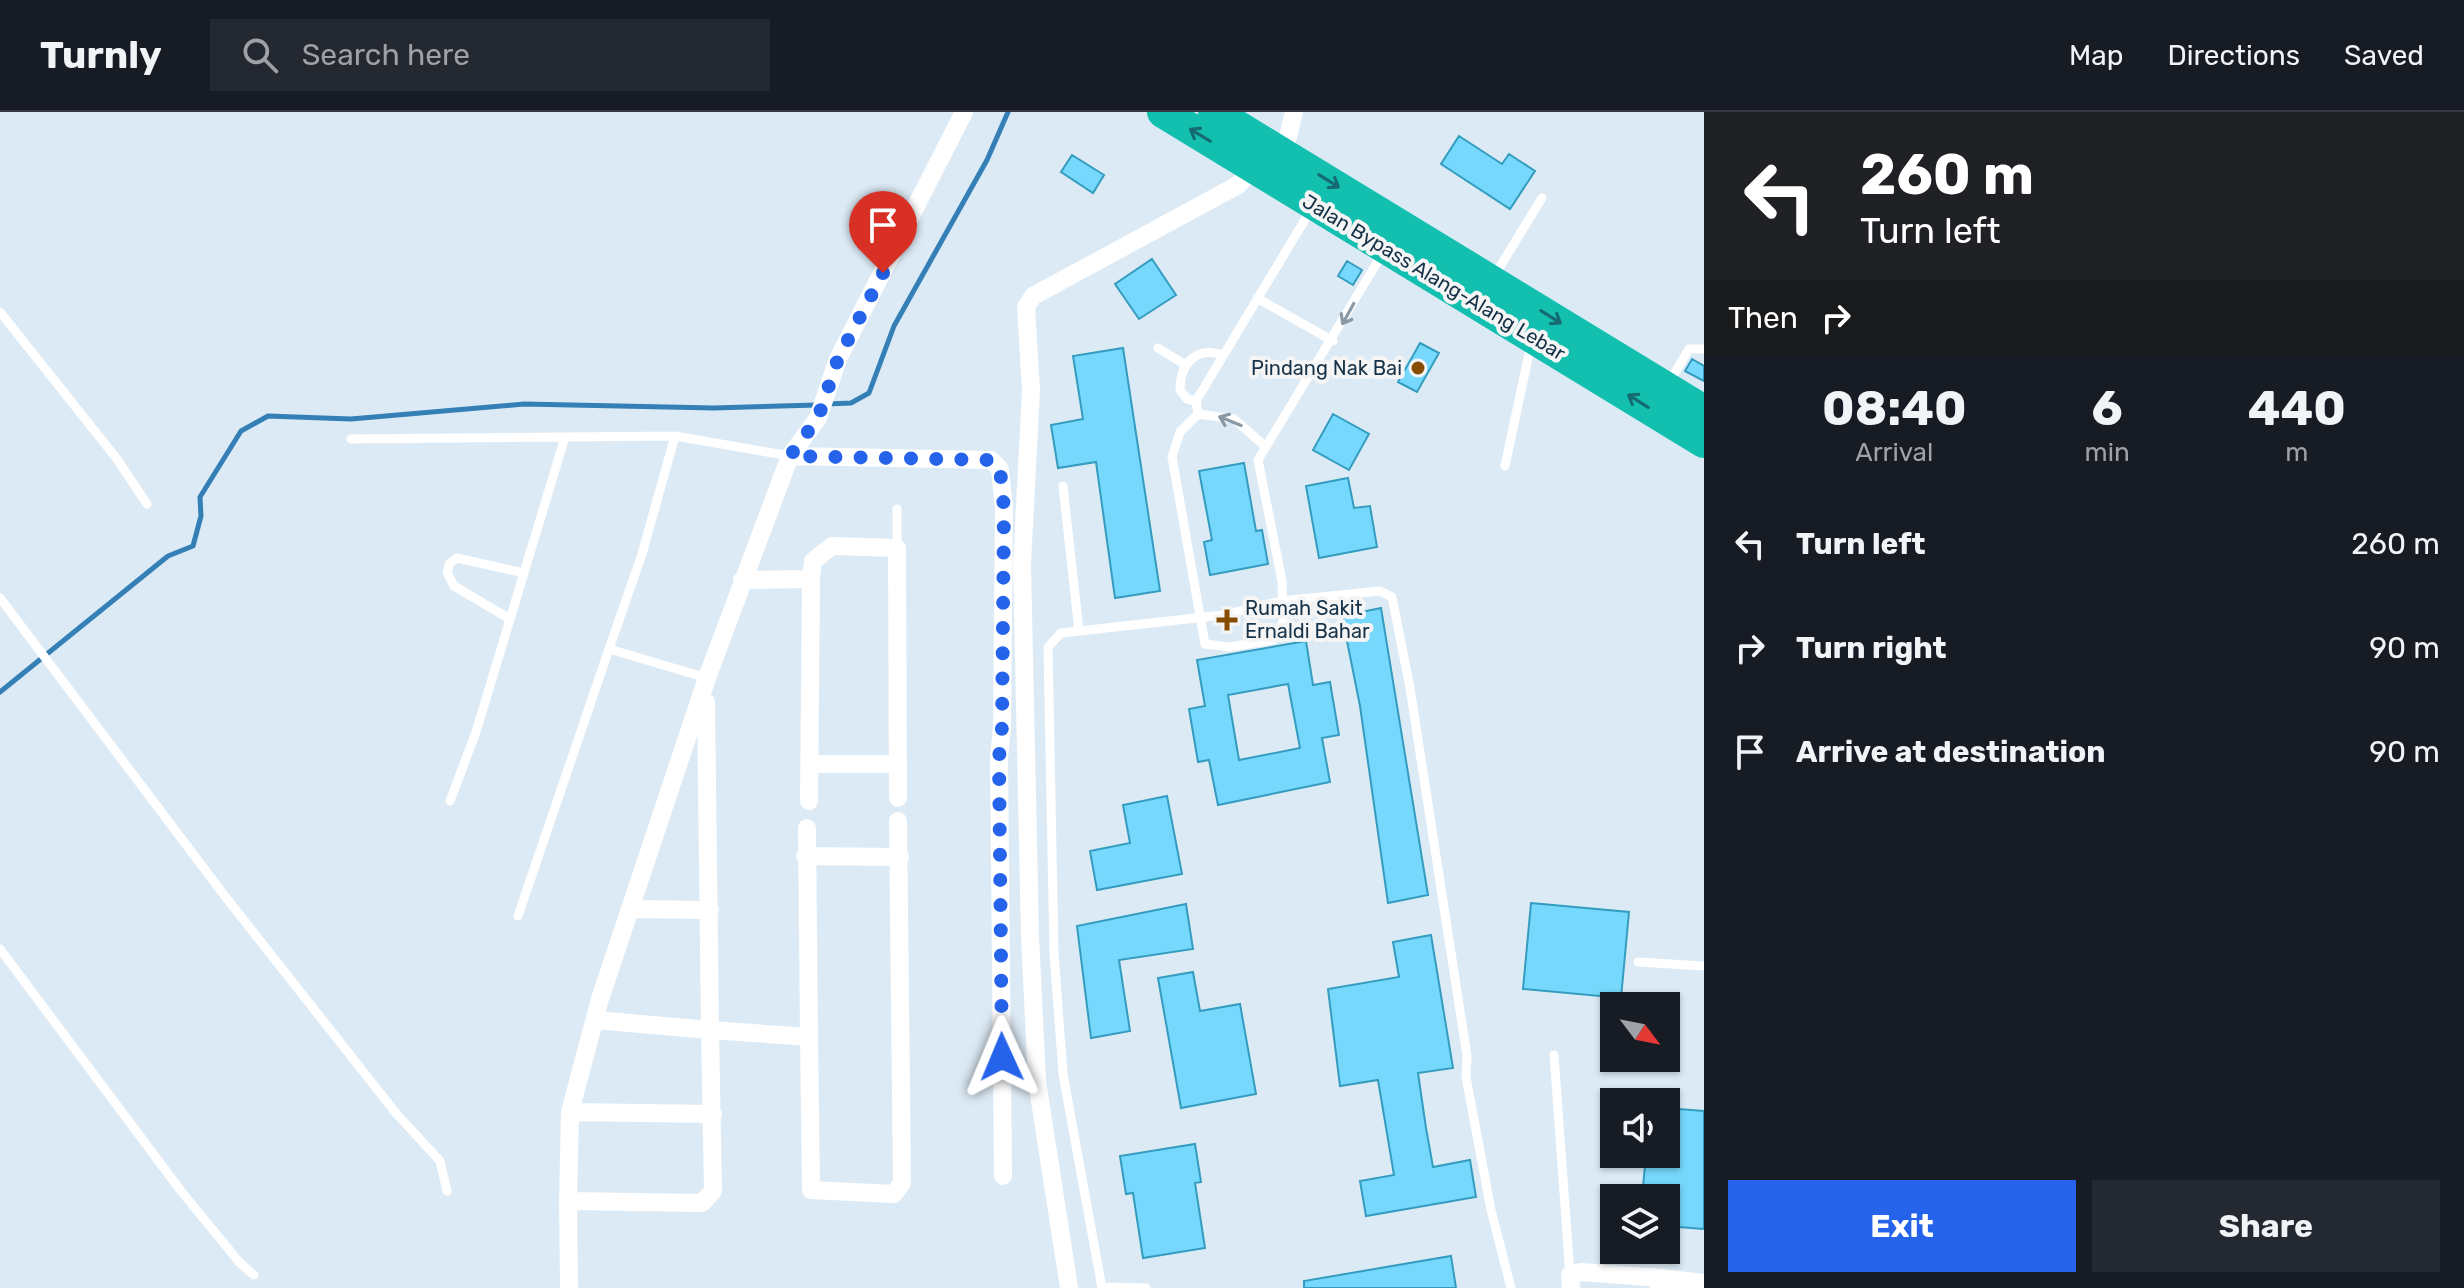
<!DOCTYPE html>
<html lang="en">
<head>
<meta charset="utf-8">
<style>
	:root { --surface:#171b24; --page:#242831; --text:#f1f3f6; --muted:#9ea1a6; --line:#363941; --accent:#2563eb }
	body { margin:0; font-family:Rubik,sans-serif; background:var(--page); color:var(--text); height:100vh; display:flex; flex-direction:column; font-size:30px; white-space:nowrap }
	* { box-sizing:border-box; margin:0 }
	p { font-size:26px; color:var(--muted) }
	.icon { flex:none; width:44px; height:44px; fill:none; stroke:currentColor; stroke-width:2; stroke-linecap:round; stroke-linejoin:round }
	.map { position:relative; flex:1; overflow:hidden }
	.sheet { display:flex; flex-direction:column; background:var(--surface); width:760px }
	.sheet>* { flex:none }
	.top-card { background:#202124; color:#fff; overflow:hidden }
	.needle { width:52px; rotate:122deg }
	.controls { position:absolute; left:1600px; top:880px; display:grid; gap:16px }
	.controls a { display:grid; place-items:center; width:80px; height:80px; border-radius:0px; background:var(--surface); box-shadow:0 2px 6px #0004; font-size:40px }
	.pin { position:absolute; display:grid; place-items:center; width:68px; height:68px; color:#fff; margin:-82px -34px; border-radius:50% 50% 50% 0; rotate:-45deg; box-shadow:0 0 8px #0007 }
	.pin .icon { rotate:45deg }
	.me { position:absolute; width:88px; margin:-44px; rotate:359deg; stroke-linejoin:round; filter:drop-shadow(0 0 6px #0008) }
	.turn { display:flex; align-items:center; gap:28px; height:168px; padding:0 24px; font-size:36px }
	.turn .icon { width:104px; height:104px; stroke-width:2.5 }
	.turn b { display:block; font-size:56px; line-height:68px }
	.then { display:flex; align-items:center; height:76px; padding:0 24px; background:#0003; gap:16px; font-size:30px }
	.eta { display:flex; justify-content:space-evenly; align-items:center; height:136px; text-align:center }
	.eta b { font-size:48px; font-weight:700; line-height:56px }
	.button { display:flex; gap:16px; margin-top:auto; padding:16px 24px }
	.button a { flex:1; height:92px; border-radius:0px; background:var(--accent); color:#fff; font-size:32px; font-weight:700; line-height:92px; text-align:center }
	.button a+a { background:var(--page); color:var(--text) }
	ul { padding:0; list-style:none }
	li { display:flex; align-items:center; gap:24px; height:104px; padding:0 24px }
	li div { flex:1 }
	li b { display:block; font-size:30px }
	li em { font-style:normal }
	header { display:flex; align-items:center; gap:48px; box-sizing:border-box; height:112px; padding:0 40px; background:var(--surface); border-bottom:2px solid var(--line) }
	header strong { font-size:38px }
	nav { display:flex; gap:44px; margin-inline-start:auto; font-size:28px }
	.search { width:560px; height:72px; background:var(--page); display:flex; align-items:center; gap:20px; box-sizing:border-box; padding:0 28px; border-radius:0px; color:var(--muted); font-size:30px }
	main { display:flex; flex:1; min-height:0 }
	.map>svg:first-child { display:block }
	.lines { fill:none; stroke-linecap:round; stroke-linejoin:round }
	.stream { stroke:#347fb6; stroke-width:5 }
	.building { fill:#75d8fc; stroke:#349dbf; stroke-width:2; fill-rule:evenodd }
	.lane { stroke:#fff; stroke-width:9 }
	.street { stroke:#fff; stroke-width:18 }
	.highway { stroke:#13c0af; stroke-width:32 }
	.oneway { stroke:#146b71 }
	.oneway2 { stroke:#8a98a4 }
	.route { stroke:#2563eb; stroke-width:14; stroke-dasharray:0 25.2 }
	.poi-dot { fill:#864d01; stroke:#f5f5f5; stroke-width:3 }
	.labels { text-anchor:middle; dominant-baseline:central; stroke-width:8; stroke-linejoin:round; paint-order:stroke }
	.street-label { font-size:20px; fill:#153248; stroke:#f5f5f5 }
	.poi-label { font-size:20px; fill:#153248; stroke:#f5f5f5; text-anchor:end }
</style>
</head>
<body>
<header>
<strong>Turnly</strong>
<div class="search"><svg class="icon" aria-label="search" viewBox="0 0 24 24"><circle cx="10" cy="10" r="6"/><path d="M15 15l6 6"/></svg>Search here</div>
<nav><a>Map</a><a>Directions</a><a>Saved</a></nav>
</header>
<main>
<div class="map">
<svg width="1704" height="1176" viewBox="0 0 1704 1176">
	<rect width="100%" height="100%" fill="#dceaf5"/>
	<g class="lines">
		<!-- stream -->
		<path class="stream" d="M 827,292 L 851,291 L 869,281 L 894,214 L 987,48 L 1008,0
			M 0,580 L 168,444 L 193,434 L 201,404 L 200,385 L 241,319 L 268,304 L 351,307 L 524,292 L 714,296 L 817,293"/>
	</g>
	<!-- building -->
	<path class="building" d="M 1459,24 L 1502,52 L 1509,42 L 1535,59 L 1510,97 L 1441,52 Z
		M 1072,43 L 1104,63 L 1093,81 L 1061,60 Z
		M 1152,147 L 1176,183 L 1139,207 L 1115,172 Z
		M 1347,149 L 1362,158 L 1353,173 L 1338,164 Z
		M 1420,231 L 1439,241 L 1417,280 L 1398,270 Z
		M 1123,236 L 1160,479 L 1115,486 L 1096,350 L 1058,356 L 1051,313 L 1083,307 L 1073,244 Z
		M 1692,247 L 1704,254 L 1704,269 L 1685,259 Z
		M 1333,302 L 1369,322 L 1349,358 L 1313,338 Z
		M 1244,351 L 1256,419 L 1262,418 L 1268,452 L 1210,463 L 1204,430 L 1212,428 L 1199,359 Z
		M 1348,366 L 1354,396 L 1370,394 L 1377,435 L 1319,446 L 1306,374 Z
		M 1381,496 L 1428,783 L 1388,791 L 1360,594 L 1342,504 Z
		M 1306,529 L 1313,573 L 1330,570 L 1339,623 L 1322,626 L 1330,670 L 1218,693 L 1209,648 L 1198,650 L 1189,597 L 1205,594 L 1197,548 ZM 1288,572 L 1300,636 L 1239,648 L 1228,583 Z
		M 1167,684 L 1182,762 L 1097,778 L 1090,739 L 1130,731 L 1123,693 Z
		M 1531,791 L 1629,800 L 1621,886 L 1523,877 Z
		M 1186,792 L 1193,837 L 1119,848 L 1130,919 L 1091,926 L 1077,814 Z
		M 1431,823 L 1453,956 L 1418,961 L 1426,1016 L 1433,1055 L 1470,1048 L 1476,1085 L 1366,1104 L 1360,1069 L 1394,1063 L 1378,968 L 1340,974 L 1328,877 L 1399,865 L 1393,830 Z
		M 1193,860 L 1200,899 L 1240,892 L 1256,982 L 1181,996 L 1158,866 Z
		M 1666,996 L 1704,999 L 1704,1117 L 1666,1114 L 1666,1086 L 1642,1086 L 1646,1042 L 1666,1042 Z
		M 1195,1032 L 1201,1070 L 1195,1071 L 1205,1136 L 1143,1146 L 1133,1081 L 1126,1082 L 1120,1044 Z
		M 1451,1144 L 1456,1176 L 1304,1176 L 1304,1169 Z"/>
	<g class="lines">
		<!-- lane -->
		<path class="lane" d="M 1493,166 L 1542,86
			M 1257,186 L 1333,229
			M 0,200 L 117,347 L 147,392
			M 1158,236 L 1184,252
			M 1668,272 L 1689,237 L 1704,237
			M 1196,289 L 1187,287 L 1180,278 C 1180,251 1196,234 1223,243
			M 1198,302 L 1180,320 L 1172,345 L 1205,532 L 1229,535 L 1273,528 L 1283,510 L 1282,469 L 1258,348 L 1384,139
			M 351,327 L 675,324
			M 1266,335 L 1234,307 L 1198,302 L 1196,289 L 1312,96
			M 1505,354 L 1531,232
			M 1063,374 L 1079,519
			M 897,436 L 897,397
			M 0,486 L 224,783 L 395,1000 L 440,1049 L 447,1079
			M 510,507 L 454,474 L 447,460 L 450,451 L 457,446 L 524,461
			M 707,566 L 609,537 L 642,442 L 675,324 L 790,344
			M 450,689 L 476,620 L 565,325
			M 518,804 L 609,537
			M 0,837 L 181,1079 L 240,1151 L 254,1163
			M 1638,850 L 1704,854
			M 1554,943 L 1570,1163
			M 1102,1175 L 1146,1176
			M 1102,1176 L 1063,962 L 1054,841 L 1048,535 L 1061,521 L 1223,503 L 1281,489 L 1380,479 L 1392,485 L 1410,576 L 1467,944 L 1466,965 L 1491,1098 L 1511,1176"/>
		<!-- street -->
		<path class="street" d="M 1284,41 L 1294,0
			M 790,344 L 991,348 L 1000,357 L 1004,396 L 1002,615 L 999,646 L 1003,1064
			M 811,467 L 813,449 L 832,434 L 897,436 L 898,686
			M 742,468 L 811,467 L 809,689
			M 706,590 L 710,918 L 809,925 L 807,716
			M 811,652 L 898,652
			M 805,744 L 900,745
			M 631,797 L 710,798
			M 595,908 L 710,918 L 713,1079 L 702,1091 L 568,1089 L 570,1000 L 600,887 L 707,566 L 790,344 L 818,306 L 838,247 L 964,0
			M 809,925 L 811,1078 L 894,1082 L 902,1071 L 898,709
			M 570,1000 L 713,1002
			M 568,1089 L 569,1176
			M 1659,1175 L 1661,1166 L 1704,1171
			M 1069,1176 L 1037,969 L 1030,824 L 1022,452 L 1031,278 L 1026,195 L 1033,184 L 1238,73 L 1254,56
			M 1571,1176 L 1570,1163 L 1581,1160 L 1661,1166"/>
		<!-- highway -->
		<path class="highway" d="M 1163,0 L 1704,330
			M 1214,0 L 1704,299"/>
	</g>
	<!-- one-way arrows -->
	<defs><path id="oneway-shaft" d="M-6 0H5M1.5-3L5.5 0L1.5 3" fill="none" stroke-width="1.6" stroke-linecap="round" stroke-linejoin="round" transform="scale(2)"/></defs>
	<g class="oneway">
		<use href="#oneway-shaft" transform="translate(1200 23) rotate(-149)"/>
		<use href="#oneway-shaft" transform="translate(1329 69) rotate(32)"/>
		<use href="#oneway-shaft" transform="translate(1551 205) rotate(32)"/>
		<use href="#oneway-shaft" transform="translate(1638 289) rotate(-148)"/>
	</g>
	<g class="oneway2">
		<use href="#oneway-shaft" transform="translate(1348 202) rotate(119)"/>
		<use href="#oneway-shaft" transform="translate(1230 309) rotate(-158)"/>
	</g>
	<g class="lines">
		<!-- route -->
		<path class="route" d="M 883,161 L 838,247 L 818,306 L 790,344 L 991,348 L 1000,357 L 1004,396 L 1002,615 L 999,646 L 1002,945"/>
	</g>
	<!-- markers -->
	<g class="poi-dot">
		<circle cx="1418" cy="256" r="8"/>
		<path d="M1223 496h8v8h8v8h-8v8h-8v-8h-8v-8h8z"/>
	</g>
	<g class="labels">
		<!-- street labels -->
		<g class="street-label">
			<text transform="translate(1434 165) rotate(31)">Jalan Bypass Alang-Alang Lebar</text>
		</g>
		<!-- poi labels -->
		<g class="poi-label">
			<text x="1402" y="256">Pindang Nak Bai</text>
			<text x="1245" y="496" text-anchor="start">Rumah Sakit<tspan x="1245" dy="23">Ernaldi Bahar</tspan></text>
		</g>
	</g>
</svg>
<div class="controls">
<a><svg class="needle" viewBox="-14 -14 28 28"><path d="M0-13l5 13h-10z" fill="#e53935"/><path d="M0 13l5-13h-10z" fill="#9ea1a6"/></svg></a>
<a><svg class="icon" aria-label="sound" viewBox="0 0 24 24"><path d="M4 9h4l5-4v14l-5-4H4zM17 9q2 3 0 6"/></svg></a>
<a><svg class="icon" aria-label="layers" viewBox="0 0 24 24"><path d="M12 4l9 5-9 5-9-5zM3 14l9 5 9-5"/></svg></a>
</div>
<div class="pin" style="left:883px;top:161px;background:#d93025"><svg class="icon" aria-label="arrive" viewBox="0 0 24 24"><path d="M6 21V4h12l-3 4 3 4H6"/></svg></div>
<svg class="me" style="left:1002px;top:945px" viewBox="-20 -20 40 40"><path d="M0-17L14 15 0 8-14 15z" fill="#2563eb" stroke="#fff" stroke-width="4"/></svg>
</div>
<section class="sheet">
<div class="top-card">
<div class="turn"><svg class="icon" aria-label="left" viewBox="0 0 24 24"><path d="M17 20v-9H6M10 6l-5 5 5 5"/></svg><div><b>260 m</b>Turn left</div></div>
<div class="then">Then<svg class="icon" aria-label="right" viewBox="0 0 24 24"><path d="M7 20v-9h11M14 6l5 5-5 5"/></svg></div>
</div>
<div class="eta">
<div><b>08:40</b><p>Arrival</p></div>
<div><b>6</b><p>min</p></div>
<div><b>440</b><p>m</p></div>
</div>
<ul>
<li><svg class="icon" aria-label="left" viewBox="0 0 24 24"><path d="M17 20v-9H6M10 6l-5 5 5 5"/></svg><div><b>Turn left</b></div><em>260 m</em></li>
<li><svg class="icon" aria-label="right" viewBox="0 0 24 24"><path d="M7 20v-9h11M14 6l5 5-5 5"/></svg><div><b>Turn right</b></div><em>90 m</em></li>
<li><svg class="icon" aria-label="arrive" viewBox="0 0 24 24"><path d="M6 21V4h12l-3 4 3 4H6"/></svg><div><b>Arrive at destination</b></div><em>90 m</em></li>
</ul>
<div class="button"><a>Exit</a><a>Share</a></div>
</section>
</main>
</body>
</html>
